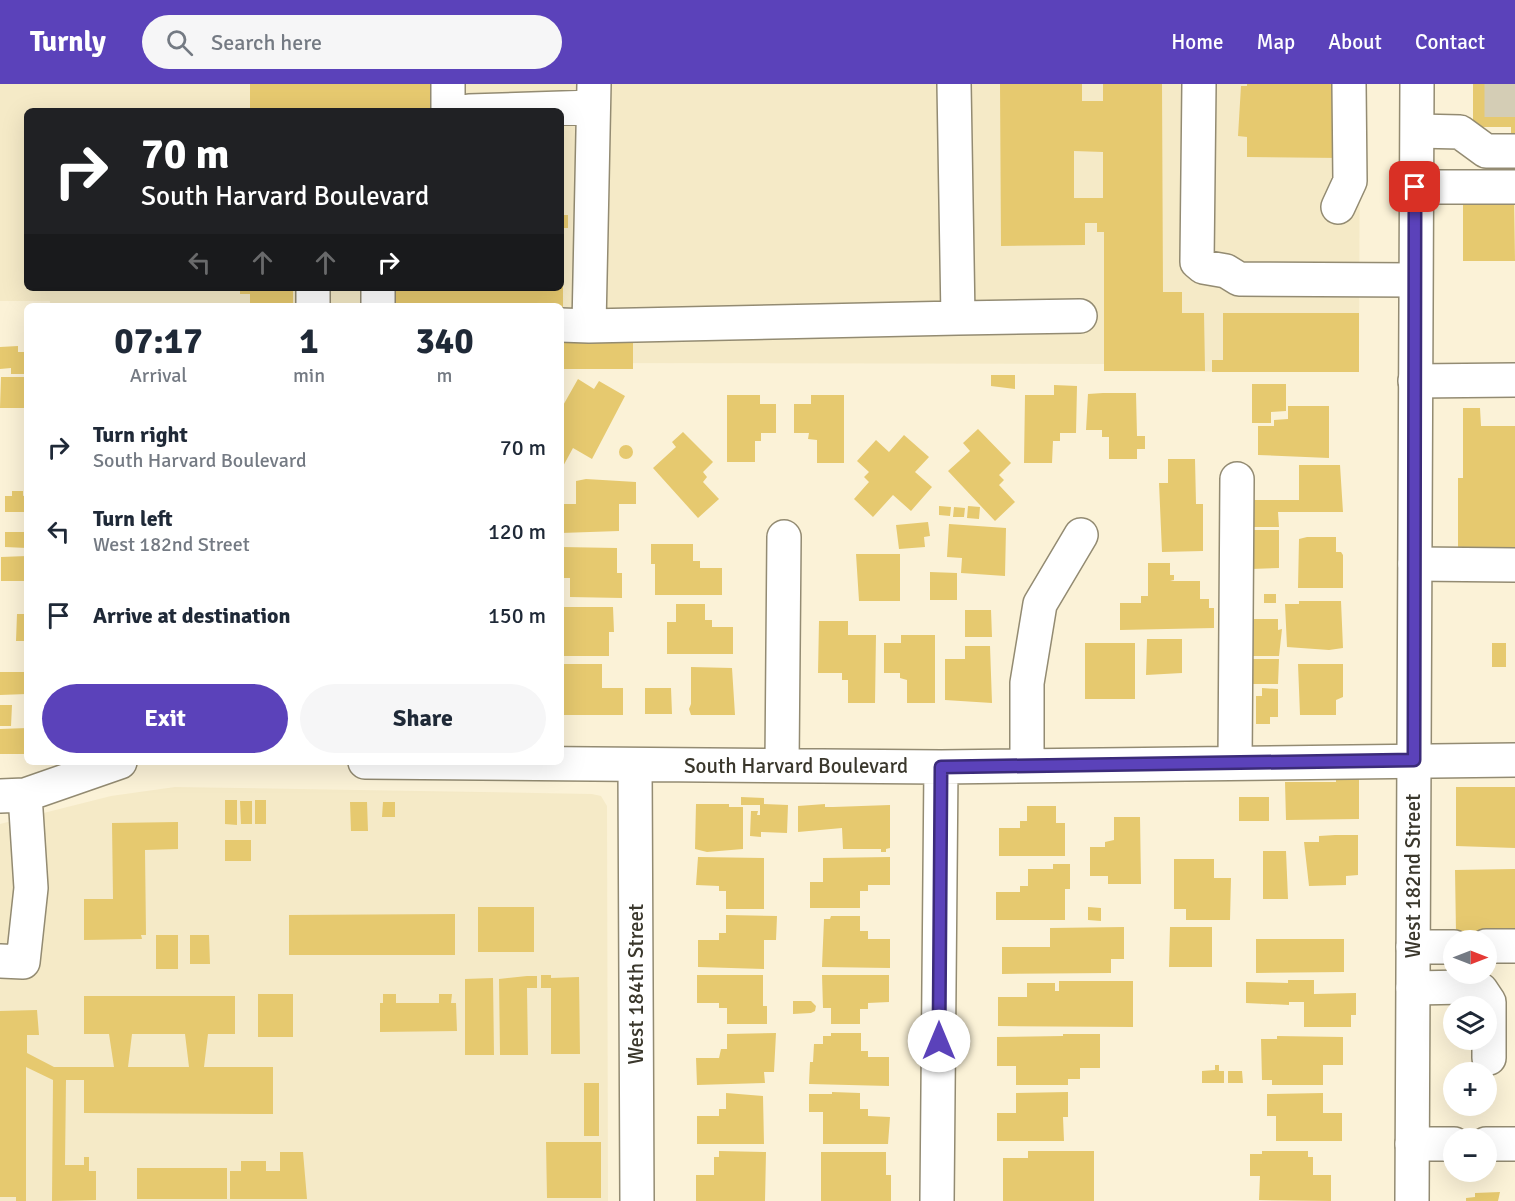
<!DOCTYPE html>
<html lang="en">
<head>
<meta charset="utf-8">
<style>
	:root { --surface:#fff; --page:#f6f6f7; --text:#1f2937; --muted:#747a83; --accent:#5b42ba }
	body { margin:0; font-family:Signika,sans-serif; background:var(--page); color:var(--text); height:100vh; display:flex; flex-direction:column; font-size:22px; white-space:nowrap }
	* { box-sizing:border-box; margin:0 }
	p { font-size:20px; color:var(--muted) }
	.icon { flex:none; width:33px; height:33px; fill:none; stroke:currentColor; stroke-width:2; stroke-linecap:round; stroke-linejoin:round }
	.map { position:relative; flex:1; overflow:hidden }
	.side { position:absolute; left:24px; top:219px; width:540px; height:462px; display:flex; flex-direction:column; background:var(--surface); border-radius:9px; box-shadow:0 6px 24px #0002 }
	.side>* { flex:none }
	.hud { position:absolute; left:24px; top:24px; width:540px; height:183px; border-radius:9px; box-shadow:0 6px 24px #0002; background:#202124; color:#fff; overflow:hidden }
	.needle { width:39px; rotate:90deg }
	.tools { position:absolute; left:1443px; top:846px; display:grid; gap:12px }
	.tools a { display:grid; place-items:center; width:54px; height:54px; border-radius:50%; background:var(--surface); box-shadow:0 6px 24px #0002; font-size:30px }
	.pin { position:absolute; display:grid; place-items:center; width:51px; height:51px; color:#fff; margin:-26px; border-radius:12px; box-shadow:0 3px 9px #0006 }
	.me { position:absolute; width:66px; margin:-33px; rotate:0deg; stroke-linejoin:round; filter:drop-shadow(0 0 4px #0008) }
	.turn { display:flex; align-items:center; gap:21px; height:126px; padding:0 18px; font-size:27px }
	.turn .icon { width:78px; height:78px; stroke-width:2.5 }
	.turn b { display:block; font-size:42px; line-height:51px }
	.lanes { display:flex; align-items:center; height:57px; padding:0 18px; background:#0003; justify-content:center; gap:30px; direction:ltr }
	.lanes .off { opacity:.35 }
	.eta { display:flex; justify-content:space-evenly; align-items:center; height:102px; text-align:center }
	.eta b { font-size:36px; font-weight:700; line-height:42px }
	.cta { display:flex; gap:12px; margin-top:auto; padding:12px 18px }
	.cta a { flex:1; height:69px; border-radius:36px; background:var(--accent); color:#fff; font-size:24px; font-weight:700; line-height:69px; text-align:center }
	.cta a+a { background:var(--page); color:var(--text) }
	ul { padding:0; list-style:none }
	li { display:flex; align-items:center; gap:18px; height:84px; padding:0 18px }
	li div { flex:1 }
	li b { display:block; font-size:22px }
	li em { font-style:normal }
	header { display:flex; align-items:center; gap:36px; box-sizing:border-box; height:84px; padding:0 30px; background:var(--accent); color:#fff }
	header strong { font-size:28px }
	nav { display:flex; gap:33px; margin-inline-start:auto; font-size:21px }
	.search { width:420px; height:54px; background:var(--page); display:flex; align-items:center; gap:15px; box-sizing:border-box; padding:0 21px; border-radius:33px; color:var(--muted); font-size:22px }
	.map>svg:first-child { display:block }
	.built { fill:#f5eac7; fill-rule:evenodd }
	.building { fill:#e6c96f; fill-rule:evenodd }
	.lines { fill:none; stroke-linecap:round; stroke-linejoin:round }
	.minor-tunnel { stroke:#d4cdb5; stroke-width:33; stroke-dasharray:33 16; stroke-linecap:butt }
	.minor-casing { stroke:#938b72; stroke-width:36 }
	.major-casing { stroke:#938b72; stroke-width:36 }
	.minor { stroke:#fff; stroke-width:33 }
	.major { stroke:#fff; stroke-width:33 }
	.route-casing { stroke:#3b2b79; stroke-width:15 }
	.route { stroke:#5b42ba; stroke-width:10 }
	.labels { text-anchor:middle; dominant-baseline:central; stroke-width:5; stroke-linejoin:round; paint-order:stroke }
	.street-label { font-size:21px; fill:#3a372c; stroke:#fff }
</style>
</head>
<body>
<header>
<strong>Turnly</strong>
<div class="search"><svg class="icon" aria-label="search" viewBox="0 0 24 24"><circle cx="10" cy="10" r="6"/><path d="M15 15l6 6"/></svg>Search here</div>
<nav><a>Home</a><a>Map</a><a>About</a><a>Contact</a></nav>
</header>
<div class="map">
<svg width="1515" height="1117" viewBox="0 0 1515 1117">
	<rect width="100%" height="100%" fill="#fbf2d7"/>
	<!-- built -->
	<path class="built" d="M 0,0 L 1360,0 L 1359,288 L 1104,287 L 1104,280 L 561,279 L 561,222 L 50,222 L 50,217 L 0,217 ZM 27,27 L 561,27 L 561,204 L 27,204 Z
		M 175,703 L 592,710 L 601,712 L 607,722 L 608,1117 L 0,1117 L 0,740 L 111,712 Z"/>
	<!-- building -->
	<path class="building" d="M 250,0 L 431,0 L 433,18 L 431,27 L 250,27 Z
		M 1000,0 L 1082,0 L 1082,17 L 1103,17 L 1103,0 L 1162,0 L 1163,208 L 1182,208 L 1182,229 L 1204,229 L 1205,287 L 1104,287 L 1104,148 L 1097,148 L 1097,139 L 1085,139 L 1085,161 L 1001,162 ZM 1074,67 L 1103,68 L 1103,114 L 1074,114 Z
		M 1247,0 L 1341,0 L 1341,74 L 1247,73 L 1247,53 L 1238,52 L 1241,2 L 1247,2 Z
		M 1473,0 L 1515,0 L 1515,58 L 1511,58 L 1511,43 L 1473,43 Z
		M 561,79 L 563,79 L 563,131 L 568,131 L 568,144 L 563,144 L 563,227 L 561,227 L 561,222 L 390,221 L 390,204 L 561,204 Z
		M 1463,110 L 1514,110 L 1515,177 L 1463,177 Z
		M 240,204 L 293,204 L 293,222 L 250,222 L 250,210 L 240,210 Z
		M 1223,229 L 1359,229 L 1359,288 L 1212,288 L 1212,276 L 1223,276 Z
		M 561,253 L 633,253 L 633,285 L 561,285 Z
		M 18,262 L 18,268 L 26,268 L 24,290 L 11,290 L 11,284 L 0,285 L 0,263 Z
		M 991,291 L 1015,291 L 1015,305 L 991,302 Z
		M 1,293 L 27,293 L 27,324 L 0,324 Z
		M 578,295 L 594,305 L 599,297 L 625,312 L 592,375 L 573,364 L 561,386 L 561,325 Z
		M 1252,300 L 1286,300 L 1286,327 L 1271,328 L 1271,339 L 1252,339 Z
		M 1054,301 L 1077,302 L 1076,349 L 1060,349 L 1060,357 L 1053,357 L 1052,379 L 1024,379 L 1025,311 L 1054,311 Z
		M 1103,309 L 1136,309 L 1137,352 L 1145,352 L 1145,365 L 1137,365 L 1137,375 L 1109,375 L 1109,353 L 1102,353 L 1102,346 L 1086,346 L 1088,310 Z
		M 727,311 L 760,311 L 760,320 L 776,320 L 776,349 L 761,349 L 761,357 L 755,357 L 755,378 L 727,378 Z
		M 811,311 L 844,311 L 844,379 L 817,379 L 817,356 L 808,355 L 809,349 L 794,349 L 794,320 L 811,320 Z
		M 1288,322 L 1329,322 L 1329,374 L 1258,371 L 1258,342 L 1274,342 L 1274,336 L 1288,335 Z
		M 1463,324 L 1480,324 L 1481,342 L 1515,342 L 1515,470 L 1458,470 L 1458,394 L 1463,394 Z
		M 978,345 L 1011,379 L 999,391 L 1004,396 L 999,401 L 1015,418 L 995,437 L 948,387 L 970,367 L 963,359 Z
		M 683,348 L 713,378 L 703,388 L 707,393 L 703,398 L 719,415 L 698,434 L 653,384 L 676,363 L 672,358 Z
		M 904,351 L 929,373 L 915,388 L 932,403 L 911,427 L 893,411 L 873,433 L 854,415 L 869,398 L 864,393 L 869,388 L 857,377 L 876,356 L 889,368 Z
		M619 368a7 7 0 1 1 14 0a7 7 0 1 1-14 0Z
		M 1168,375 L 1195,375 L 1196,420 L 1203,420 L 1203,467 L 1162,468 L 1159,399 L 1168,399 Z
		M 1299,381 L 1340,381 L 1343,428 L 1278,428 L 1279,443 L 1252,443 L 1251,416 L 1299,416 Z
		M 586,395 L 636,398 L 636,420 L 619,420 L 619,447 L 561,449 L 561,420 L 576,420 L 576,397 Z
		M 12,407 L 23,407 L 23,412 L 27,411 L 27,428 L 5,428 L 5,412 L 12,412 Z
		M 939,422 L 951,423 L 950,432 L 939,431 Z
		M 968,422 L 980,423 L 979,435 L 967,434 Z
		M 954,423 L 965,424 L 964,433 L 953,433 Z
		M 928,438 L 930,452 L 924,453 L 925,463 L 899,465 L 896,441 Z
		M 949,440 L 1006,444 L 1005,492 L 961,489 L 962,474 L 947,473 Z
		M 1251,446 L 1279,446 L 1279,484 L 1251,485 Z
		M 5,448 L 27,448 L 27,464 L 5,463 Z
		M 1307,453 L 1336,453 L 1336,468 L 1341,468 L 1343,471 L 1343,504 L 1298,504 L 1299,455 Z
		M 651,460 L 693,460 L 693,477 L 700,477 L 700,484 L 722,484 L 722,511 L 655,511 L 655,480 L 651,480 Z
		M 561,463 L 617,464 L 617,489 L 622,489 L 622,514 L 570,513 L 570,494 L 561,494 Z
		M 856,470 L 900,470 L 900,517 L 859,517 Z
		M 27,472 L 27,497 L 1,497 L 1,473 Z
		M 1148,479 L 1170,479 L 1170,491 L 1174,491 L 1174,496 L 1170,497 L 1200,497 L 1200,515 L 1209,515 L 1209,524 L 1214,524 L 1214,544 L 1120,546 L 1120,519 L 1141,519 L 1141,512 L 1148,512 Z
		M 930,488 L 957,489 L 957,516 L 930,516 Z
		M 1264,510 L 1276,510 L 1276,519 L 1264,519 Z
		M 1299,517 L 1341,517 L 1343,564 L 1329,566 L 1287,563 L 1285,520 L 1299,520 Z
		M 676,520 L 705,520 L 705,536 L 712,536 L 712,543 L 733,543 L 733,570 L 667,570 L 667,538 L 676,538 Z
		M 563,523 L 613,523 L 614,548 L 609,548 L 609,572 L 561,572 Z
		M 965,526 L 991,526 L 992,553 L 965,553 Z
		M 17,530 L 27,530 L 27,557 L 16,557 Z
		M 1253,535 L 1278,535 L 1278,546 L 1282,545 L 1279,572 L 1252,572 Z
		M 819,537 L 848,537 L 848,551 L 876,551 L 875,619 L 848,619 L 848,596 L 842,596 L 842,589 L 818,589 Z
		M 901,551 L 935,551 L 935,619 L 907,619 L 907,596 L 900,594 L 900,589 L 884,589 L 884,559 L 901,559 Z
		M 1147,555 L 1182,555 L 1182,589 L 1146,591 Z
		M 1085,559 L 1135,559 L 1135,615 L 1085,615 Z
		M 1492,559 L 1506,559 L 1506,583 L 1492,583 Z
		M 965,562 L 990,562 L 992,619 L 945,616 L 945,575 L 965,575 Z
		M 1251,575 L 1279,575 L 1278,600 L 1251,600 Z
		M 561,580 L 602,580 L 602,604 L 623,604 L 623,631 L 561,631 Z
		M 1298,580 L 1343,580 L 1343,613 L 1336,616 L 1336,631 L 1300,631 Z
		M 691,583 L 732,584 L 735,631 L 691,631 L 689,625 L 691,620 Z
		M 0,588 L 27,588 L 27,610 L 0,611 Z
		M 645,604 L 671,604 L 672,630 L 645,630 Z
		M 1262,604 L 1278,605 L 1278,633 L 1270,633 L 1270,640 L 1256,640 L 1256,612 L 1262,612 Z
		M 0,621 L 12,621 L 11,642 L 0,642 Z
		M 27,644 L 27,670 L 0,670 L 0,645 Z
		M 1336,694 L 1359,694 L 1359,735 L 1286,736 L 1285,698 L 1336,698 Z
		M 1456,703 L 1515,703 L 1515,764 L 1456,762 Z
		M 741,713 L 764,714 L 764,720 L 788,721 L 787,749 L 761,748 L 761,753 L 750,752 L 751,727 L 758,727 L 757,731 L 760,731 L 760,721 L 741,721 Z
		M 1239,713 L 1269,713 L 1269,737 L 1239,737 Z
		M 225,716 L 237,716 L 237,741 L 225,740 Z
		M 255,716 L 266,716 L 266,740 L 255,740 Z
		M 240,717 L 252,717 L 252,740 L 241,740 Z
		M 350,718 L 367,718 L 368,747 L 351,747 Z
		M 383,718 L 395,718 L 395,733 L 382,733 Z
		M 696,720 L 729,720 L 729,723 L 743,723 L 743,765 L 707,768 L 695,765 Z
		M 825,720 L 825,723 L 833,723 L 890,721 L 890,764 L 886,765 L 886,768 L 881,768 L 881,765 L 843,765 L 842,744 L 798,748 L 798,722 Z
		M 1027,722 L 1056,722 L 1056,739 L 1065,739 L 1065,772 L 999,772 L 999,744 L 1020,744 L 1020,737 L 1027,737 Z
		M 1114,733 L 1140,733 L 1141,800 L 1108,800 L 1108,792 L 1090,792 L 1090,763 L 1105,763 L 1105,758 L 1114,756 Z
		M 178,738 L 178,765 L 145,766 L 146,851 L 141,851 L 142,855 L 84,856 L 84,815 L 113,815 L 112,739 Z
		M 1335,751 L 1358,751 L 1358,791 L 1346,792 L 1346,801 L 1309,802 L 1304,758 L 1319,758 L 1319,752 Z
		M 225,756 L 251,756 L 251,777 L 225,777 Z
		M 1263,767 L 1286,767 L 1288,815 L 1263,815 Z
		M 698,773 L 764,774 L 764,825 L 726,825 L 726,807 L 719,807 L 719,802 L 696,801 Z
		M 890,773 L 890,801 L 868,801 L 868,807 L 860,807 L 860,824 L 810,824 L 810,798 L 823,798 L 823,774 Z
		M 1174,775 L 1214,775 L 1214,794 L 1231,794 L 1230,836 L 1186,836 L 1186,825 L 1174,825 Z
		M 1053,780 L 1070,780 L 1070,805 L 1065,805 L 1065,836 L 996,836 L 996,808 L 1020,808 L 1020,802 L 1028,802 L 1028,785 L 1053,785 Z
		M 1515,785 L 1515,848 L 1456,849 L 1455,786 Z
		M 478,823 L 534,823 L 534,868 L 478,868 Z
		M 1088,823 L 1101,824 L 1101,837 L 1088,836 Z
		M 455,830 L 455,871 L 289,871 L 289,831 Z
		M 726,831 L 777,832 L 776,856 L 764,856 L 764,885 L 698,883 L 698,856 L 719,856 L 719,849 L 726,849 Z
		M 831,832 L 860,832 L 860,847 L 868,847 L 868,855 L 890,855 L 890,884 L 822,883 L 824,835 L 830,835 Z
		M 1124,843 L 1124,875 L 1111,875 L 1111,889 L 1002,890 L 1002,863 L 1050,863 L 1050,844 Z
		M 1170,843 L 1212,843 L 1212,883 L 1169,883 Z
		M 156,851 L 178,851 L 178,885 L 156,885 Z
		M 190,851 L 209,851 L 210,880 L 190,880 Z
		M 1256,855 L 1344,855 L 1344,888 L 1256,889 Z
		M 541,891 L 551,891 L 551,894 L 579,893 L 580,970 L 551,970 L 551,904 L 541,904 Z
		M 697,891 L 763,891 L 763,922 L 767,922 L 767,940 L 727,940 L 727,924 L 719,924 L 719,919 L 697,919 Z
		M 822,891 L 889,891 L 889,918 L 868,919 L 868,925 L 860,925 L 860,940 L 831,940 L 831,924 L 823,924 Z
		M 527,892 L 537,892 L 537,904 L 527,904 L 528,971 L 500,971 L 499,895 Z
		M 493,894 L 494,971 L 465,971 L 465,895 Z
		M 1288,896 L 1314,896 L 1314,910 L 1356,909 L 1356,931 L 1351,931 L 1351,943 L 1304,943 L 1304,918 L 1289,918 L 1289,921 L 1246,919 L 1246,898 L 1288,899 Z
		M 1059,897 L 1133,897 L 1133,943 L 998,942 L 998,913 L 1027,913 L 1027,899 L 1055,899 L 1055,907 L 1059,907 Z
		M 258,910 L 293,910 L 293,953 L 258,953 Z
		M 383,910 L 396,910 L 396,919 L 439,919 L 439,910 L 452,910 L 451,919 L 456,919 L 457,947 L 380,948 L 380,919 L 383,919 Z
		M 84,912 L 235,912 L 235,950 L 208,950 L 204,983 L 273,983 L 273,1030 L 84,1029 L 84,996 L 66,996 L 65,1081 L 84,1081 L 84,1073 L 89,1073 L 89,1087 L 96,1087 L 96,1116 L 52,1117 L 53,996 L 26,983 L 26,1117 L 16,1117 L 16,1113 L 0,1113 L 0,927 L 37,926 L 39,951 L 27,951 L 27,969 L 54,983 L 114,983 L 109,950 L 84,950 ZM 132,950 L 185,950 L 189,983 L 128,983 Z
		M 793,917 L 811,917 L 816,922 L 815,927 L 811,929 L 793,930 Z
		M 776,949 L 774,988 L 764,988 L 765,999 L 697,1001 L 696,974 L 719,974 L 721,965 L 727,965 L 727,950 Z
		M 831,949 L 861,949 L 861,967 L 868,967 L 868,973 L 889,973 L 889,1002 L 809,1000 L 810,978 L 813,978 L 814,960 L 823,960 L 823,952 L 831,952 Z
		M 1063,950 L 1100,950 L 1100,984 L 1080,984 L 1080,995 L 1068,995 L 1068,1001 L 1016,1001 L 1016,982 L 997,982 L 997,953 L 1063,952 Z
		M 1277,952 L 1343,953 L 1343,981 L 1323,981 L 1323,1001 L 1272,1001 L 1272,996 L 1262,996 L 1261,955 L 1277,955 Z
		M 1215,981 L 1219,981 L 1219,987 L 1224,987 L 1224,999 L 1202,999 L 1202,987 L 1215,986 Z
		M 1228,987 L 1242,987 L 1243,999 L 1228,999 Z
		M 584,999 L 599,999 L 599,1052 L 584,1052 Z
		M 832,1008 L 860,1009 L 860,1025 L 868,1025 L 868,1032 L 890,1033 L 888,1060 L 823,1060 L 823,1028 L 809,1028 L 809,1010 L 832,1010 Z
		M 1068,1008 L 1068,1033 L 1063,1033 L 1064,1057 L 997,1057 L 997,1029 L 1016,1029 L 1016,1009 Z
		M 726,1009 L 763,1012 L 764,1060 L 697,1060 L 697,1032 L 719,1032 L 719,1025 L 726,1025 Z
		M 1323,1009 L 1323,1029 L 1342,1029 L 1342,1057 L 1276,1057 L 1276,1032 L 1267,1032 L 1267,1010 Z
		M 546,1058 L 601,1058 L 601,1114 L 547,1114 Z
		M 719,1067 L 766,1068 L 765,1117 L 696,1117 L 696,1091 L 714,1091 L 714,1073 L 719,1073 Z
		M 1028,1067 L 1094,1067 L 1094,1117 L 1003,1117 L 1003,1074 L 1028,1074 Z
		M 1262,1067 L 1308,1067 L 1308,1073 L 1313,1073 L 1313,1091 L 1331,1091 L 1331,1117 L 1259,1116 L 1260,1092 L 1250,1092 L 1250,1070 L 1262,1070 Z
		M 280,1068 L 303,1068 L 307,1115 L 230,1115 L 230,1087 L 241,1087 L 241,1077 L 266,1077 L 266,1087 L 280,1087 Z
		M 821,1068 L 886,1068 L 886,1091 L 891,1091 L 891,1117 L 821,1117 Z
		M 137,1084 L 227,1084 L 227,1115 L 137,1115 Z
		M 1500,1108 L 1498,1117 L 1466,1117 L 1466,1114 L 1475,1113 L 1475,1109 Z"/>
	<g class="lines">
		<!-- minor-tunnel -->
		<path class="minor-tunnel" d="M 1501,0 L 1501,43"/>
		<defs>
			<path id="minor" d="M 448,0 L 448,27
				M 954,0 L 958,234 L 1080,232
				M 1199,0 L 1197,178 L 1203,183 L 1226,187 L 1239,195 L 1415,196
				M 469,27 L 593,23
				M 1418,47 L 1460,48 L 1486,67 L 1515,67
				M 1415,103 L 1515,103
				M 1338,123 L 1350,97 L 1349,0
				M 313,204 L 313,222
				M 378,222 L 378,204
				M 561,241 L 589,242 L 594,0
				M 589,242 L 958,234
				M 1415,297 L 1515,296
				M 1415,480 L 1515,481
				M 365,678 L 941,683 L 1515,676
				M 1235,678 L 1237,395
				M 782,681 L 784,453
				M 1027,681 L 1027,599 L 1040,520 L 1081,451
				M 635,682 L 637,1117
				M 0,712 L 25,711 L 120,678
				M 1486,862 L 1515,862
				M 1413,863 L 1454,863
				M 0,877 L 23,878 L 31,804 L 25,711
				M 1413,904 L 1467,903 L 1481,906 L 1489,918 L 1489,974
				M 1412,1060 L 1454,1060
				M 1486,1060 L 1515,1060
				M 937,1117 L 941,683"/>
			<path id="major" d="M 1412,1117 L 1417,0"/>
		</defs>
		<!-- minor casing -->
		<use href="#minor" class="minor-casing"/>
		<!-- major casing -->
		<use href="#major" class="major-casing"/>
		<!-- minor -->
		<use href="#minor" class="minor"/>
		<!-- major -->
		<use href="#major" class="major"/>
	</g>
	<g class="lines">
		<defs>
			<path id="route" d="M 939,957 L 941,683 L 1414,676 L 1415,103"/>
		</defs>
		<!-- route casing -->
		<use href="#route" class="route-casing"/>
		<!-- route -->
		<use href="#route" class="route"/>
	</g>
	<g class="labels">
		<!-- street labels -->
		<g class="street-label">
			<text x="796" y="682">South Harvard Boulevard</text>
			<text transform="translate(1413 792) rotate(-90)">West 182nd Street</text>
			<text transform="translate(636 900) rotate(-90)">West 184th Street</text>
		</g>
	</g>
</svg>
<div class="tools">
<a><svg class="needle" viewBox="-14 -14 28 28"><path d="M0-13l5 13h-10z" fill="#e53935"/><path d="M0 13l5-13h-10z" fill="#747a83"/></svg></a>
<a><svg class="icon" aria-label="layers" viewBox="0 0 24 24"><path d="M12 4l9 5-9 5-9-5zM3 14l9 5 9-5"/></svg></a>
<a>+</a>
<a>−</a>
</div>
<div class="pin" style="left:1415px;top:103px;background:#d93025"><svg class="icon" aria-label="arrive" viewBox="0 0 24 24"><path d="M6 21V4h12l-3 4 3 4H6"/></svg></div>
<svg class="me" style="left:939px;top:957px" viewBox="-20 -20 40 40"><circle r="19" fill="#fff"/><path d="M0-13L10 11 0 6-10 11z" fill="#5b42ba"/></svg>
<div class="hud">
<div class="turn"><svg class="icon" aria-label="right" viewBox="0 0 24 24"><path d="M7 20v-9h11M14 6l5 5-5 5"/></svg><div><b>70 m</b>South Harvard Boulevard</div></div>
<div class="lanes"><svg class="icon off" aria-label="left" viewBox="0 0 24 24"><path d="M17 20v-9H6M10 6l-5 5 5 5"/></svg><svg class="icon off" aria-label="ahead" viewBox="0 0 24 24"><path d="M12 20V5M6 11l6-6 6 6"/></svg><svg class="icon off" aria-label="ahead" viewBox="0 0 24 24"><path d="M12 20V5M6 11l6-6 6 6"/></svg><svg class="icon" aria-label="right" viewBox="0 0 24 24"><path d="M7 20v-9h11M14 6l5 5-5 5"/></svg></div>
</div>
<section class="side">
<div class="eta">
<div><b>07:17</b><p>Arrival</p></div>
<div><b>1</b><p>min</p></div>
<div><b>340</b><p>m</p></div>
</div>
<ul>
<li><svg class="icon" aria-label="right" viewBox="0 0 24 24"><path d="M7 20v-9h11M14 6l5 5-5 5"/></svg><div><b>Turn right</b><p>South Harvard Boulevard</p></div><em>70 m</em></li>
<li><svg class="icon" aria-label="left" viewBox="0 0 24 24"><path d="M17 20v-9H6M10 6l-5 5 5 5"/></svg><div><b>Turn left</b><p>West 182nd Street</p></div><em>120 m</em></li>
<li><svg class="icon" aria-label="arrive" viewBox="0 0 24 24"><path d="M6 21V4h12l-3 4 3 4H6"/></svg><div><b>Arrive at destination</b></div><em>150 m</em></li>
</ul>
<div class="cta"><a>Exit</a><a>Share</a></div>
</section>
</div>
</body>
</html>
